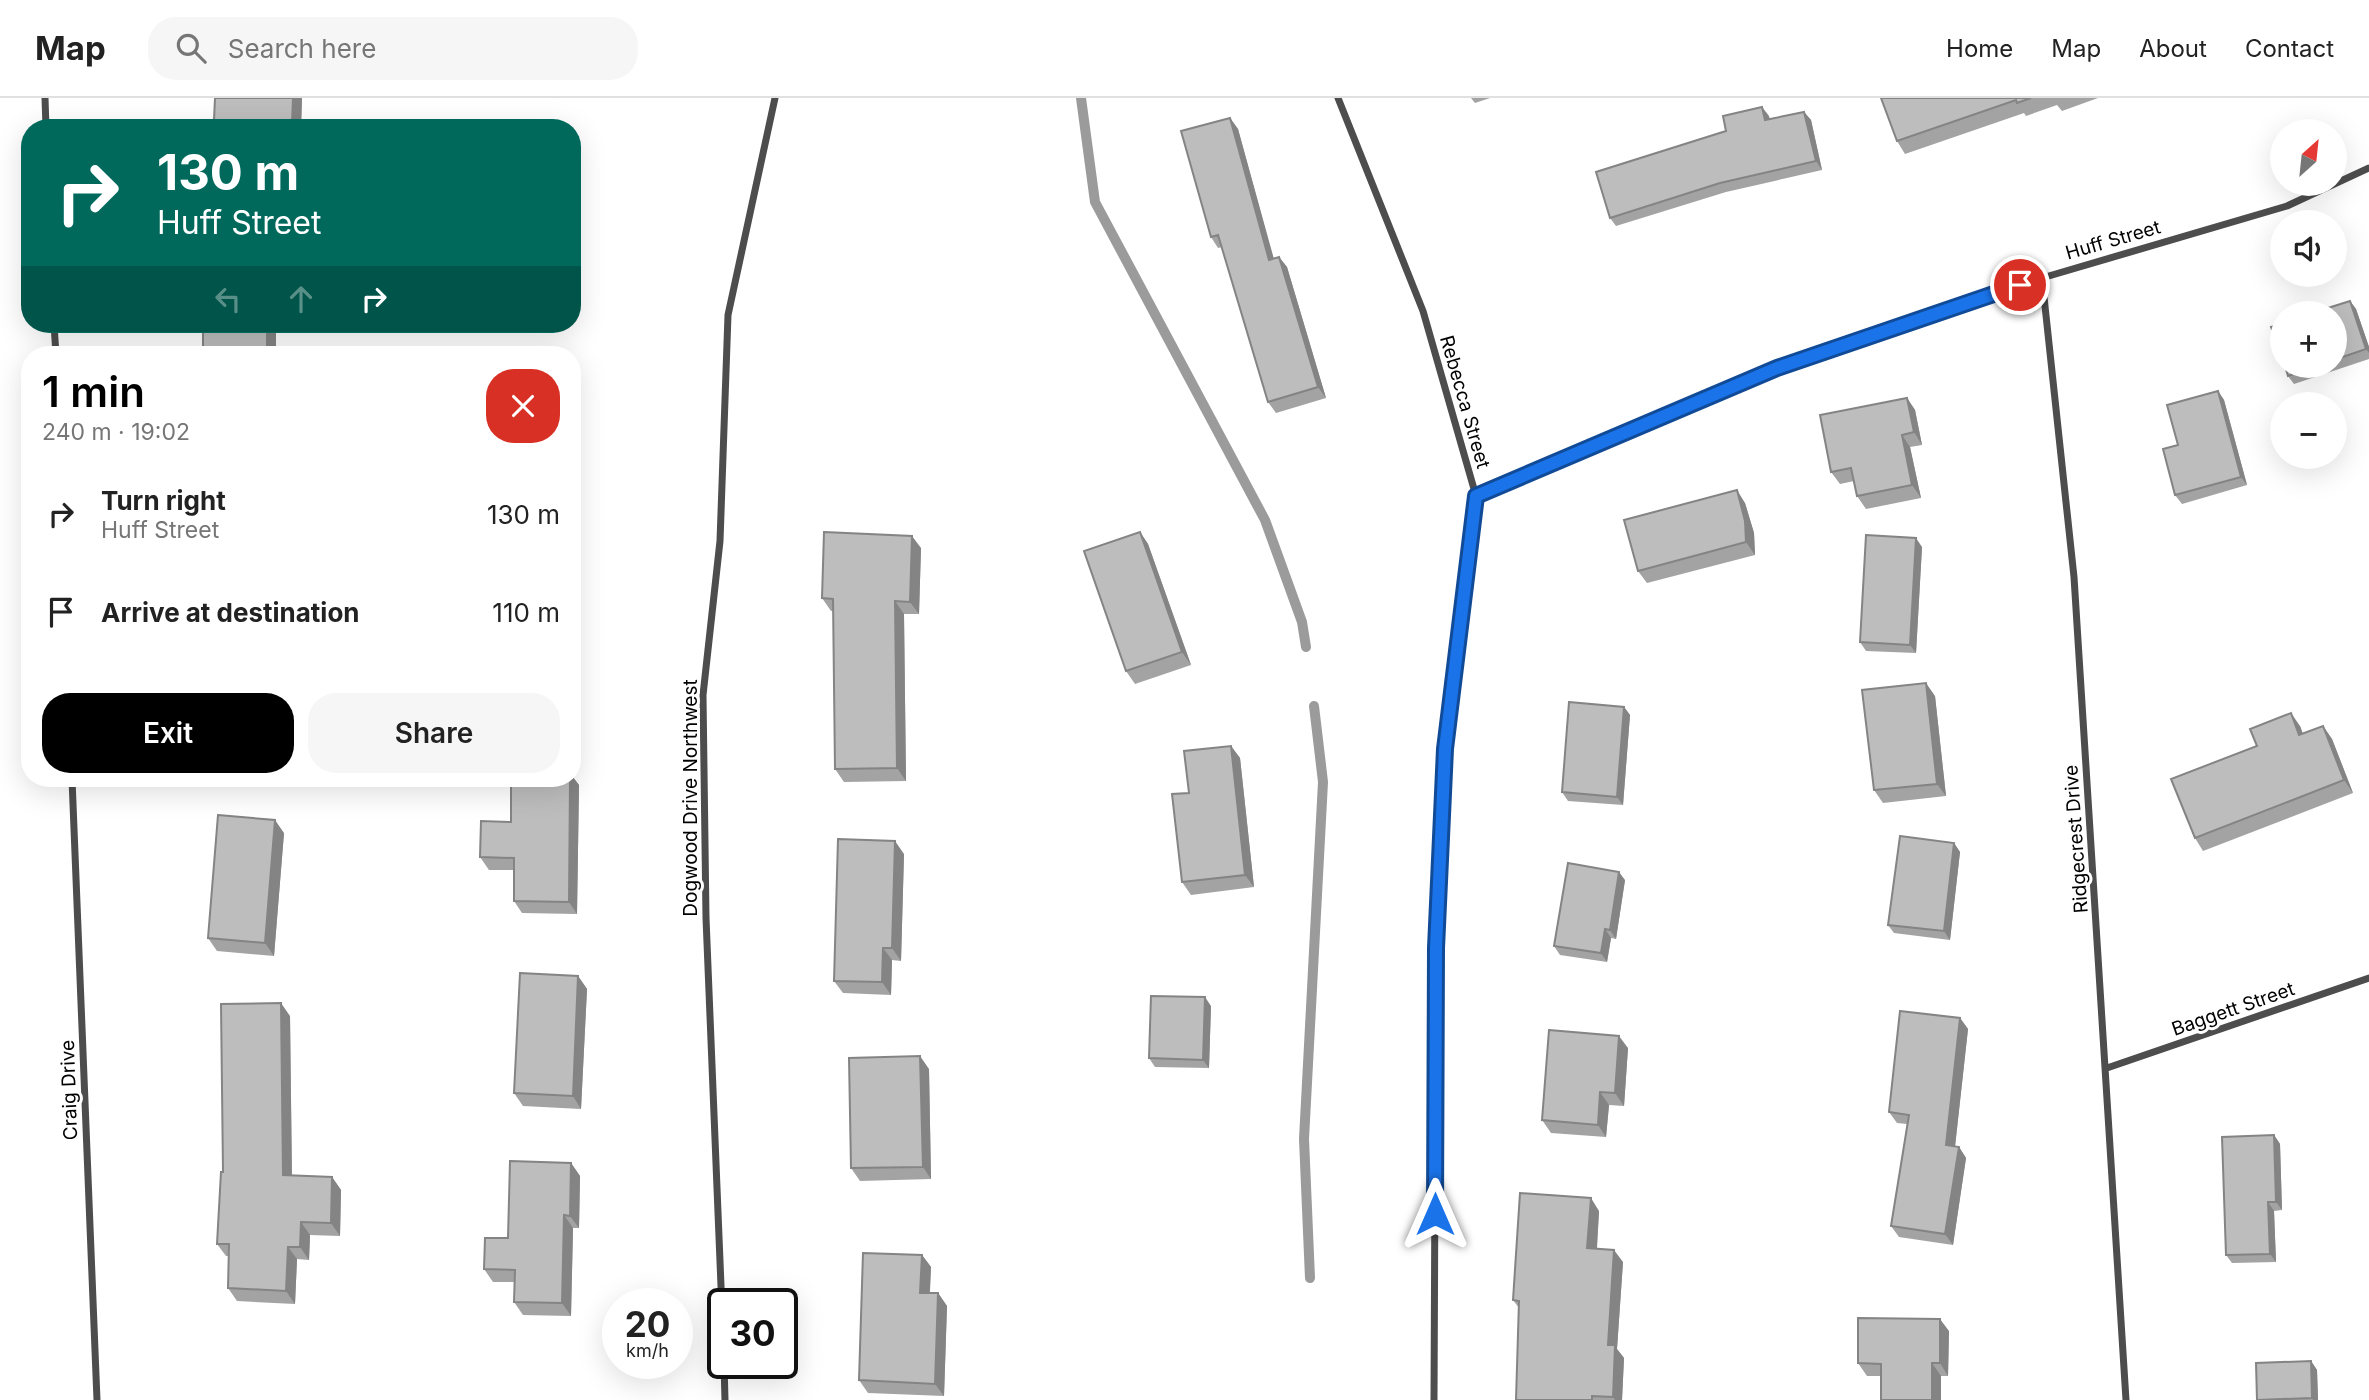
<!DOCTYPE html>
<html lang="en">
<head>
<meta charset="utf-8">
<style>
	:root { --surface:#fff; --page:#f6f6f6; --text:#222; --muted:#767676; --line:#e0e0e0; --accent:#000 }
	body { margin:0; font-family:Inter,sans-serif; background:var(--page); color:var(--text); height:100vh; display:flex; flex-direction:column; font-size:26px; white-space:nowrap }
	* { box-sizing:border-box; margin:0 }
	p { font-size:23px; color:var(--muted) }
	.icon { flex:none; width:38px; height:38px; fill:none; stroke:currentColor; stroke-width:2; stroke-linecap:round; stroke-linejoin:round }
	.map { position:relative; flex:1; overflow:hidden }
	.panel { position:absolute; left:21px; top:248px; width:560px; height:441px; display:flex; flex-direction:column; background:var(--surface); border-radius:28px; box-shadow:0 7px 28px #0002 }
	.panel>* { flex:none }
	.top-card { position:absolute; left:21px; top:21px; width:560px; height:214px; border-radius:28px; box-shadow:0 7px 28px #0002; background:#00695c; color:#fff; overflow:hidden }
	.needle { width:46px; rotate:27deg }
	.controls { position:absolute; left:2270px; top:21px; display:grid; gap:14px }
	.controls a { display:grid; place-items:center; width:77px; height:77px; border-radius:50%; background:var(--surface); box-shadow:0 7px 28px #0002; font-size:35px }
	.speed { position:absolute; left:602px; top:1190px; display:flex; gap:14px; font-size:35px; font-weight:700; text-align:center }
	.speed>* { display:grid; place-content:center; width:91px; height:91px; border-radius:50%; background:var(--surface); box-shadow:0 7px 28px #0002; line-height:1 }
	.speed small { font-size:18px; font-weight:400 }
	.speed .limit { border:4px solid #111; border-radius:10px; background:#fff; color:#111 }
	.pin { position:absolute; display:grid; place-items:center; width:60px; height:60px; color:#fff; margin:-30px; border:4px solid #fff; border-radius:50%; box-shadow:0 2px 7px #0007 }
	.me { position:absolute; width:77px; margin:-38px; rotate:0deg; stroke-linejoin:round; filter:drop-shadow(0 0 5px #0008) }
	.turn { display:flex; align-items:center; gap:24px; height:147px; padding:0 21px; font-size:32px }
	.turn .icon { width:91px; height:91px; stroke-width:2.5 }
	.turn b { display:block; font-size:49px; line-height:60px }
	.lanes { display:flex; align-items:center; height:66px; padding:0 21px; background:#0003; justify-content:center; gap:35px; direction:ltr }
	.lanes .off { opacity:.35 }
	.round { display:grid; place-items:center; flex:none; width:74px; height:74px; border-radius:28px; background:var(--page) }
	.overview { display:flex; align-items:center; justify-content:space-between; height:119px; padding:0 21px }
	h1 { font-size:42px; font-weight:600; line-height:52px; color:var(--accent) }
	.cta { display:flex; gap:14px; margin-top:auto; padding:14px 21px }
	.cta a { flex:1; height:80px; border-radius:28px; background:var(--accent); color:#fff; font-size:28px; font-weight:600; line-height:80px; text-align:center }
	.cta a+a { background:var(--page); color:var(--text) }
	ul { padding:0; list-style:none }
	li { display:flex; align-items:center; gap:21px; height:98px; padding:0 21px }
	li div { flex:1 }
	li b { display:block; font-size:26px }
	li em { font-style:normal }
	header { display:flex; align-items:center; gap:42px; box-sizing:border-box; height:98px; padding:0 35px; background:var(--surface); border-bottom:2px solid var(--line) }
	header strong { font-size:33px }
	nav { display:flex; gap:38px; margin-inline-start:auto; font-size:24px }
	.search { width:490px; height:63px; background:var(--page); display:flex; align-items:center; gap:18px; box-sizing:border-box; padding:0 24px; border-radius:28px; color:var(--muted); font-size:26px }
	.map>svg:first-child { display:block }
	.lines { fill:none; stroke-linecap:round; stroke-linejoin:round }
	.stream { stroke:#9b9b9b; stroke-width:10 }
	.minor { stroke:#4d4d4d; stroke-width:7 }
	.wall { fill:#a3a3a3 }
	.shaded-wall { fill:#848484 }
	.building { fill:#bdbdbd; stroke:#848484; stroke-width:2 }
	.route-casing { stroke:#114b97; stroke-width:18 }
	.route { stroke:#1a73e8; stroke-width:12 }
	.labels { text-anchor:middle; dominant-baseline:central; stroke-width:6; stroke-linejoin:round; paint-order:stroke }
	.street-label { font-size:19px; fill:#000; stroke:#fff }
</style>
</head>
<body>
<header>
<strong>Map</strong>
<div class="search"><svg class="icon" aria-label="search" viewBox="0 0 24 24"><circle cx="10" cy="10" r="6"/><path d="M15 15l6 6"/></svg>Search here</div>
<nav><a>Home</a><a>Map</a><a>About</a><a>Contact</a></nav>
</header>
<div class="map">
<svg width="2369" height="1302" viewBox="0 0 2369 1302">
	<rect width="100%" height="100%" fill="#fff"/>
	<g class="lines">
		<!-- stream -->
		<path class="stream" d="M 1081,0 L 1095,104 L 1265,422 L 1302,524 L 1306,549
			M 1310,1180 L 1304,1041 L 1323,684 L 1314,608"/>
		<!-- minor -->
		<path class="minor" d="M 45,0 L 46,30
			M 1338,0 L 1423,213 L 1476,398 L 1445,651 L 1436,850 L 1434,1302
			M 2042,180 L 2074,479 L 2126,1302
			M 54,226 L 56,257
			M 1476,398 L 1777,270 L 2042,180 L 2287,108 L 2369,70
			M 72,681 L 97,1302
			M 2107,970 L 2369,880
			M 723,1237 L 706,820 L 703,597 L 720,443 L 728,217 L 775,0
			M 724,1265 L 725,1302"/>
	</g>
	<!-- wall -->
	<path class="wall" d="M 302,0 L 301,30 L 220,30 L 214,22 Z
		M 1471,0 L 1490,0 L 1475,5 Z
		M 1881,0 L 2098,0 L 2062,13 L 2057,7 L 2026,18 L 2024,15 L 1905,56 L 1897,43 Z
		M 1804,14 L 1811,22 L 1822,72 L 1726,94 L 1616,128 L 1610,120 L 1726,33 L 1769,18 L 1769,21 Z
		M 1230,20 L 1238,31 L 1273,160 L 1279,159 L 1287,169 L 1326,300 L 1276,315 L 1268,304 L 1222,149 L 1218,150 L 1211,139 Z
		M 2350,203 L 2356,211 L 2369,249 L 2369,261 L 2294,286 L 2288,278 L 2285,268 L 2334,268 L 2334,215 Z
		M 203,226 L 276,226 L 276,257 L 203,257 Z
		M 2218,293 L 2224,302 L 2247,387 L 2182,406 L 2175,397 L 2178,347 Z
		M 1907,300 L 1915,312 L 1922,347 L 1910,349 L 1921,400 L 1866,411 L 1857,398 L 1854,383 L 1840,386 L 1831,374 Z
		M 1745,405 L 1754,435 L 1755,457 L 1647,485 L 1638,473 Z
		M 1140,434 L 1148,446 L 1191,567 L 1135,586 L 1126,573 Z
		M 1922,449 L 1916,555 L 1866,553 L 1860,544 Z
		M 921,450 L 919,516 L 904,516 L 906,683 L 844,684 L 835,671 L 833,513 L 831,513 L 822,500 Z
		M 1935,598 L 1946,698 L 1883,705 L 1874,692 Z
		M 1624,609 L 1630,617 L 1623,707 L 1568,703 L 1562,694 Z
		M 2300,628 L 2303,636 L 2323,628 L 2332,641 L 2353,695 L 2203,753 L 2195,740 L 2257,648 Z
		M 1231,648 L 1240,660 L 1254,789 L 1191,797 L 1182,784 L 1189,695 Z
		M 572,678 L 579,687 L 577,816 L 522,815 L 514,803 L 514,772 L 489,772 L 480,759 L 511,724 L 572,681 Z
		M 284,735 L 274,858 L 217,853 L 208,840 Z
		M 1954,745 L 1960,754 L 1950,842 L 1894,835 L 1888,827 Z
		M 904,756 L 901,863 L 892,862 L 891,897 L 843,895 L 834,883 Z
		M 1625,782 L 1616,841 L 1611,840 L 1607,864 L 1560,857 L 1554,848 Z
		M 578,878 L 587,891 L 581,1011 L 523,1008 L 514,995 Z
		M 1211,908 L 1209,970 L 1155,969 L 1149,960 Z
		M 290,918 L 292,1077 L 332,1079 L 341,1092 L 340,1138 L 310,1137 L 309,1162 L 297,1161 L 295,1206 L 237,1203 L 228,1190 L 229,1158 L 226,1158 L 217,1146 L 223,1074 Z
		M 1960,920 L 1968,931 L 1955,1048 L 1959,1049 L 1966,1060 L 1953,1147 L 1899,1139 L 1891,1128 L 1907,1026 L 1897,1025 L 1889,1014 Z
		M 1628,950 L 1624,1008 L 1609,1007 L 1606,1039 L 1551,1035 L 1542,1022 Z
		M 929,971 L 931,1081 L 860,1083 L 851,1070 Z
		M 2274,1037 L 2280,1046 L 2282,1112 L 2274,1113 L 2276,1164 L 2232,1165 L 2226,1157 Z
		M 571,1065 L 580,1078 L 579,1130 L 573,1130 L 571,1218 L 523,1217 L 514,1204 L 515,1184 L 493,1184 L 484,1171 L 508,1140 Z
		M 1599,1113 L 1597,1151 L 1623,1164 L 1617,1251 L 1624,1260 L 1622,1302 L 1516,1302 L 1519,1210 L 1513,1202 Z
		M 922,1157 L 931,1169 L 930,1195 L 938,1195 L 947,1208 L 944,1298 L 868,1295 L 859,1282 Z
		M 1949,1233 L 1948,1278 L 1867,1278 L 1858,1265 Z
		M 2311,1263 L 2317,1272 L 2318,1302 L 2258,1302 Z"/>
	<!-- shaded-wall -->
	<path class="shaded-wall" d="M 293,0 L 302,0 L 301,30 L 295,30 L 292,25 Z
		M 1762,9 L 1769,18 L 1772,31 L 1765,22 Z
		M 1804,14 L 1811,22 L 1822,72 L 1816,63 Z
		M 1230,20 L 1238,31 L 1277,172 L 1269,162 Z
		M 1279,159 L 1287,169 L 1326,300 L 1318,289 Z
		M 2350,203 L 2356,211 L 2369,249 L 2369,255 L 2366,251 Z
		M 267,226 L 276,226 L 276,257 L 271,257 L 267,252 Z
		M 2218,293 L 2224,302 L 2247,387 L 2241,379 Z
		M 1907,300 L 1915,312 L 1922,347 L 1914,334 Z
		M 1902,337 L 1910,349 L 1921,400 L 1912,387 Z
		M 1737,392 L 1745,405 L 1754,435 L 1755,457 L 1746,444 Z
		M 1140,434 L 1148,446 L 1191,567 L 1182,554 Z
		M 912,438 L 921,450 L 919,516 L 910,504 Z
		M 1916,440 L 1922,449 L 1916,555 L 1910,547 Z
		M 895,503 L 904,516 L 906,683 L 897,670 Z
		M 1926,585 L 1935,598 L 1946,698 L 1937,686 Z
		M 1624,609 L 1630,617 L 1623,707 L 1617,699 Z
		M 2291,615 L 2300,628 L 2308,650 L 2299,637 Z
		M 2323,628 L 2332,641 L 2353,695 L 2344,682 Z
		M 1231,648 L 1240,660 L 1254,789 L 1245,777 Z
		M 572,678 L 579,687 L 577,816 L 569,804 L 570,681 L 572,681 Z
		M 275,722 L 284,735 L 274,858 L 265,845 Z
		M 895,743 L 904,756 L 901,863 L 892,850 Z
		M 1954,745 L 1960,754 L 1950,842 L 1944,833 Z
		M 1619,774 L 1625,782 L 1616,841 L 1610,832 Z
		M 1605,831 L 1611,840 L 1607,864 L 1601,855 Z
		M 883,850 L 892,862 L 891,897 L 882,884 Z
		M 578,878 L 587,891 L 581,1011 L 573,998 Z
		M 1205,899 L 1211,908 L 1209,970 L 1203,962 Z
		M 281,905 L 290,918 L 292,1090 L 283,1077 Z
		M 1960,920 L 1968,931 L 1954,1058 L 1946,1047 Z
		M 1619,938 L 1628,950 L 1624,1008 L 1615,995 Z
		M 920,958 L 929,971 L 931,1081 L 923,1069 Z
		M 1600,994 L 1609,1007 L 1606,1039 L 1598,1027 Z
		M 2274,1037 L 2280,1046 L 2282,1112 L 2276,1104 Z
		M 1959,1049 L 1966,1060 L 1953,1147 L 1945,1136 Z
		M 571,1065 L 580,1078 L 579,1130 L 570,1118 Z
		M 332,1079 L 341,1092 L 340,1138 L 331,1125 Z
		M 1591,1100 L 1599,1113 L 1596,1163 L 1587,1150 Z
		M 2268,1104 L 2274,1113 L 2276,1164 L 2270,1156 Z
		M 564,1117 L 573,1130 L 571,1218 L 562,1205 Z
		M 301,1124 L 310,1137 L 309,1162 L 300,1149 Z
		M 288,1149 L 297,1161 L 295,1206 L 286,1193 Z
		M 1614,1152 L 1623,1164 L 1617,1251 L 1624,1260 L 1622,1302 L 1615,1302 L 1613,1299 L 1608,1247 Z
		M 922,1157 L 931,1169 L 929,1207 L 920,1195 Z
		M 938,1195 L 947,1208 L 944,1298 L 935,1286 Z
		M 1940,1221 L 1949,1233 L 1948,1278 L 1940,1265 Z
		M 2311,1263 L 2317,1272 L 2318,1302 L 2313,1302 L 2312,1300 Z
		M 1932,1265 L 1941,1278 L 1941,1302 L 1932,1302 Z"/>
	<!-- building -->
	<path class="building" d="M 215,0 L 293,0 L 292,25 L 214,22 Z
		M 1881,0 L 2031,0 L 2017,5 L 2016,2 L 1897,43 Z
		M 1762,9 L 1765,22 L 1804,14 L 1816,63 L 1720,85 L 1610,120 L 1596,74 L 1726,33 L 1723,18 Z
		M 1230,20 L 1269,162 L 1279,159 L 1318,289 L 1268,304 L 1218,137 L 1211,139 L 1181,33 Z
		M 2350,203 L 2366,251 L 2334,262 L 2334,215 L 2312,215 Z
		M 203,226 L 267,226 L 267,252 L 258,252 L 258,257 L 203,257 Z
		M 2282,226 L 2282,259 L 2271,229 Z
		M 2285,268 L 2317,268 L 2288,278 Z
		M 2218,293 L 2241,379 L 2175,397 L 2163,351 L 2178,347 L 2167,307 Z
		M 1907,300 L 1914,334 L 1902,337 L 1912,387 L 1857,398 L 1851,370 L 1831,374 L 1820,317 Z
		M 1737,392 L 1745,423 L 1746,444 L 1638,473 L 1624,422 Z
		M 824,434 L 912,438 L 910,504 L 895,503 L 897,670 L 835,671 L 833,501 L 822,500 Z
		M 1140,434 L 1182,554 L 1126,573 L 1084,453 Z
		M 1866,437 L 1916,440 L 1910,547 L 1860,544 Z
		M 1926,585 L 1937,686 L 1874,692 L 1862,592 Z
		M 1569,604 L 1624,609 L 1617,699 L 1562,694 Z
		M 2291,615 L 2299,637 L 2323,628 L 2344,682 L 2195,740 L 2171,681 L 2257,648 L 2250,631 Z
		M 1231,648 L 1245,777 L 1182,784 L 1172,696 L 1189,695 L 1184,653 Z
		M 511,681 L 570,681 L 569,804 L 514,803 L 514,760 L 480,759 L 481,723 L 511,724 Z
		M 218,717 L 275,722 L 265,845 L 208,840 Z
		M 1900,738 L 1954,745 L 1944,833 L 1888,827 Z
		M 838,741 L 895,743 L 892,850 L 883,850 L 882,884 L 834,883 Z
		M 1568,765 L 1619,774 L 1610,832 L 1605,831 L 1601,855 L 1554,848 Z
		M 520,875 L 578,878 L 573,998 L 514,995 Z
		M 1151,898 L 1205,899 L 1203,962 L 1149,960 Z
		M 281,905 L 283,1077 L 332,1079 L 331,1125 L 301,1124 L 300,1149 L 288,1149 L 286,1193 L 228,1190 L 229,1146 L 217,1146 L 221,1074 L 223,1074 L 221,906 Z
		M 1900,913 L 1960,920 L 1946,1047 L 1959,1049 L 1945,1136 L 1891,1128 L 1909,1017 L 1889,1014 Z
		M 1549,932 L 1619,938 L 1615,995 L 1600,994 L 1598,1027 L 1542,1022 Z
		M 920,958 L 923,1069 L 851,1070 L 849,960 Z
		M 2274,1037 L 2276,1104 L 2268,1104 L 2270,1156 L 2226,1157 L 2222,1039 Z
		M 510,1063 L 571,1065 L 570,1118 L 564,1117 L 562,1205 L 514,1204 L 515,1172 L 484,1171 L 485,1140 L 508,1140 Z
		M 1520,1095 L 1591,1100 L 1587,1150 L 1614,1152 L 1608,1247 L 1615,1247 L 1613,1299 L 1592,1298 L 1592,1302 L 1516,1302 L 1519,1203 L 1513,1202 Z
		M 863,1155 L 922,1157 L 920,1195 L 938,1195 L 935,1286 L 859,1282 Z
		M 1858,1220 L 1940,1221 L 1940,1265 L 1932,1265 L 1932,1302 L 1881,1302 L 1881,1266 L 1858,1265 Z
		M 2311,1263 L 2312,1300 L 2257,1302 L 2256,1265 Z"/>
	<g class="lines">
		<defs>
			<path id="route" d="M 1435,1116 L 1436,850 L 1445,651 L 1476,398 L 1777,270 L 2020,187"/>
		</defs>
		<!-- route casing -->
		<use href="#route" class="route-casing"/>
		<!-- route -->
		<use href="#route" class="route"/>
	</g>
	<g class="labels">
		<!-- street labels -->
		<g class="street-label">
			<text transform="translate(2113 142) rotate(-16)">Huff Street</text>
			<text transform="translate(1465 304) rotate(74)">Rebecca Street</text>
			<text transform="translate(690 700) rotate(-90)">Dogwood Drive Northwest</text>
			<text transform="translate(2076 741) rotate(-94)">Ridgecrest Drive</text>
			<text transform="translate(2233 911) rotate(-19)">Baggett Street</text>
			<text transform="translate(69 992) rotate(-92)">Craig Drive</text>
		</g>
	</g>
</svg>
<div class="controls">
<a><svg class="needle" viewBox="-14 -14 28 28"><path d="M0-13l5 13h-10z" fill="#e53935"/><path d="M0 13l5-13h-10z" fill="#767676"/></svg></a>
<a><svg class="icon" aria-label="sound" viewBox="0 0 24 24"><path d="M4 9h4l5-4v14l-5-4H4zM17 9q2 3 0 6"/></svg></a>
<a>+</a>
<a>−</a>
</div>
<div class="speed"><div>20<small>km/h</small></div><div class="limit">30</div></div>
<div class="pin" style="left:2020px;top:187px;background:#d93025"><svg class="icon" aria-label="arrive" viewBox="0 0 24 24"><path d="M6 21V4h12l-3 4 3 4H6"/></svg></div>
<svg class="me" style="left:1435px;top:1116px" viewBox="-20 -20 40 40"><path d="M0-17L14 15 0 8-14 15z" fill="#1a73e8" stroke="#fff" stroke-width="4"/></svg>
<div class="top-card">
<div class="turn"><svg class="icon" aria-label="right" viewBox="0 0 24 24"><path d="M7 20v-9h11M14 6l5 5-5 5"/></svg><div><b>130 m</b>Huff Street</div></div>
<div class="lanes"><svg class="icon off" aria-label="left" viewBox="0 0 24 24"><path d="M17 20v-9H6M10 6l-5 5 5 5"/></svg><svg class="icon off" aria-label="ahead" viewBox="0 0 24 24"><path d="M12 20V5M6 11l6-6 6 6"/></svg><svg class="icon" aria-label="right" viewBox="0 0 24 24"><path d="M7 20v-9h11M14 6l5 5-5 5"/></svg></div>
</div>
<section class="panel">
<div class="overview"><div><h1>1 min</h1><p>240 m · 19:02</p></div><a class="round" style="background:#d93025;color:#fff"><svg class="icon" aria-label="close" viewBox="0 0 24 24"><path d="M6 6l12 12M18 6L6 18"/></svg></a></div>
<ul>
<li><svg class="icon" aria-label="right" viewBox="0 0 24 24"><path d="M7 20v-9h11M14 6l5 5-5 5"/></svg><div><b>Turn right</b><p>Huff Street</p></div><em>130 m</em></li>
<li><svg class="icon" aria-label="arrive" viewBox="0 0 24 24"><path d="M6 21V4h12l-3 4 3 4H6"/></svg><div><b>Arrive at destination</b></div><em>110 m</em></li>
</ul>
<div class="cta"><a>Exit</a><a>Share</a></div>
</section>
</div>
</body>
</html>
